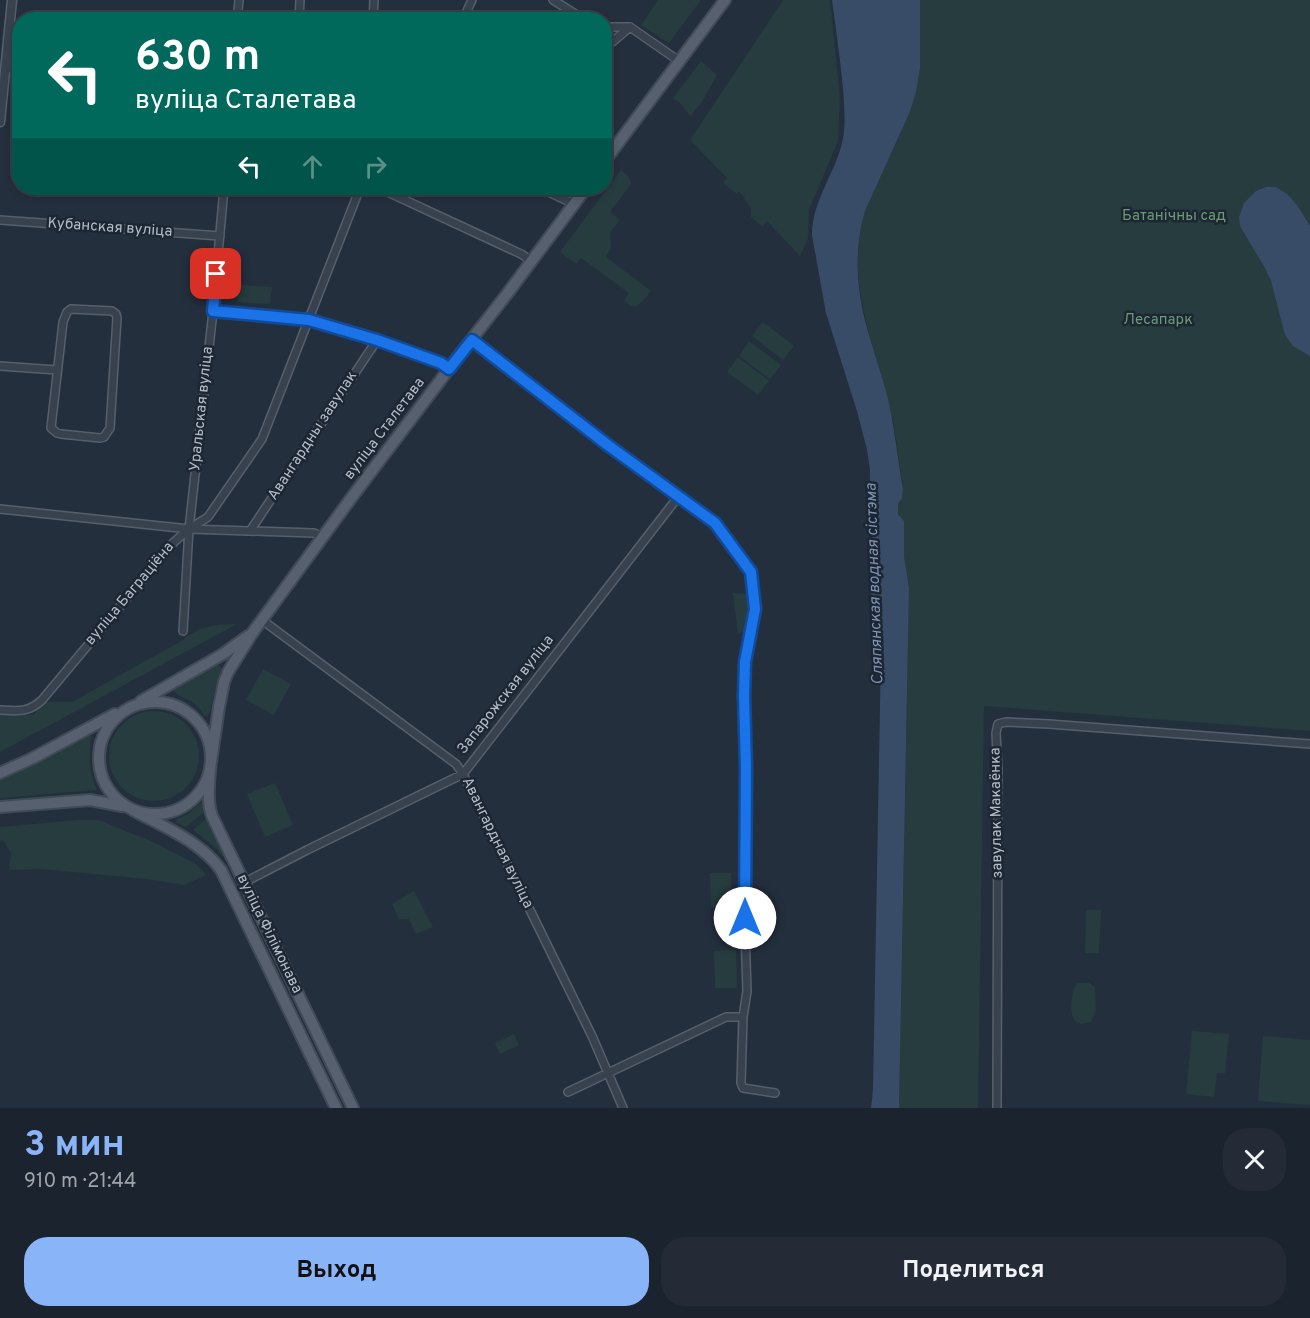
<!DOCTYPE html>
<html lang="ru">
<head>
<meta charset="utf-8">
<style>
	:root { --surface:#1b232e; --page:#242b36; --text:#f1f3f6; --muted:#a0a4aa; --line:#39404a; --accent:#8ab4f8 }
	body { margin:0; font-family:Overpass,sans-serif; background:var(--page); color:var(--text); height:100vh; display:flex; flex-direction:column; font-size:22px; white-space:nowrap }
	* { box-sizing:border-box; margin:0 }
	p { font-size:20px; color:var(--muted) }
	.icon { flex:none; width:33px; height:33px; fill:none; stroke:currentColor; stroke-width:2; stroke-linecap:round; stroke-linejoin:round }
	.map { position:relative; height:1108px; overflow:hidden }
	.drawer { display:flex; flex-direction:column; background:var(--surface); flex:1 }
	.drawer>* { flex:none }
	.top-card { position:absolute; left:12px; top:12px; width:600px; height:183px; border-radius:24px; box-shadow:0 3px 9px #0003,0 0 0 2px var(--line); background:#00695c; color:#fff; overflow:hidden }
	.pin { position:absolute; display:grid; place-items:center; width:51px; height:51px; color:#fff; margin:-26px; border-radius:12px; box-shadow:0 3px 9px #0006 }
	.me { position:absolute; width:66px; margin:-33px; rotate:0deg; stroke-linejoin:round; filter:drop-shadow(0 0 4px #0008) }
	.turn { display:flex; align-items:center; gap:21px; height:126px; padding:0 24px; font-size:27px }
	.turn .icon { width:78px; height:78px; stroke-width:2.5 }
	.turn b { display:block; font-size:42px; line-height:51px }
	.lanes { display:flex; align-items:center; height:57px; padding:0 24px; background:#0003; justify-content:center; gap:30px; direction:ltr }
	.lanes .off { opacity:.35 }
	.round { display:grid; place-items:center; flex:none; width:63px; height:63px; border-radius:24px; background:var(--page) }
	.headline { display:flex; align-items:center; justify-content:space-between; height:102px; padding:0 24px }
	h1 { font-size:36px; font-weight:700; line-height:45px; color:var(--accent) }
	.action { display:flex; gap:12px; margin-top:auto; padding:12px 24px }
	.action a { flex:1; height:69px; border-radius:24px; background:var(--accent); color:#111; font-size:24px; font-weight:700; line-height:69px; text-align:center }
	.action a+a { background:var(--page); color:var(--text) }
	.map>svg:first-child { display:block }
	.green { fill:#263c3f }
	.water { fill:#394c67 }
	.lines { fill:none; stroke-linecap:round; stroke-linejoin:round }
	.minor-casing { stroke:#565f6c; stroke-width:10 }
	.tertiary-casing { stroke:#565f6c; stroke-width:11 }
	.primary-casing { stroke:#414a57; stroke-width:14 }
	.minor { stroke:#38414e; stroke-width:7 }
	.tertiary { stroke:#38414e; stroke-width:8 }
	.primary { stroke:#56606e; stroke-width:10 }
	.route-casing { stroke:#114b97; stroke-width:15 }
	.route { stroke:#1a73e8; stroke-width:10 }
	.labels { text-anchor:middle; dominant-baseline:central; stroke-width:5; stroke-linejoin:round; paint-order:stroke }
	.park-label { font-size:15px; fill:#6b9a76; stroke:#1d2633 }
	.street-label { font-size:15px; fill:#b4bcc9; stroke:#1d2633 }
	.water-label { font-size:16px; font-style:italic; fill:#7c92b1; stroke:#1d2633 }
</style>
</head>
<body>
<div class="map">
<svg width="1310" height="1108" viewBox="0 0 1310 1108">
	<rect width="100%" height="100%" fill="#242f3e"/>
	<!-- green -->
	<path class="green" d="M 658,0 L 701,0 L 669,43 L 641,25 Z
		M 783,0 L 830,0 L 840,98 L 838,141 L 809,210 L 808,238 L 800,256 L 767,221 L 762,226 L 751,217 L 751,208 L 744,199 L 745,198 L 739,191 L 737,194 L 724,184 L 724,181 L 727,178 L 690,140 Z
		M 920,0 L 1310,0 L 1310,731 L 984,706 L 978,1108 L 899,1108 L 909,588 L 904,556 L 904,521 L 898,514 L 898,504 L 902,498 L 903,489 C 900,467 897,444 893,421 C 878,351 843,284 865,211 L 909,114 L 920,68 Z
		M 701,61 L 717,75 L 702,102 L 690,116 L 680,103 L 673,98 Z
		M 621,170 L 629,177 L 631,184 L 610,212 L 620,220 L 610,232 L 611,248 L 606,257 L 651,291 C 647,296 640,308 632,306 C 629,306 627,302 624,300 L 629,293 L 581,258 L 576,264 L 560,252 Z
		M 239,285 L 272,287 L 270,304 L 237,302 Z
		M 763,322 L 794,346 L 783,360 L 752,336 Z
		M 749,341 L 781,365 L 770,379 L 739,356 Z
		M 738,357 L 769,381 L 758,395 L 727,372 Z
		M 733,593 L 749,594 L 746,630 L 738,634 Z
		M 237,624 L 0,752 L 0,711 L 33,715 L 44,702 L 72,702 L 183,640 C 201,625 214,625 237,624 Z
		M 218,663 L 222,670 L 216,685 L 210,711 L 207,717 L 204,716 C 201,711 199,707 194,703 C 186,698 177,697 172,688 L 214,664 Z
		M 263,669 L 291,684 L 274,715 L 246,700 Z
		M109 756a45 45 0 1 1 90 0a45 45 0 1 1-90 0Z
		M 91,731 L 92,734 C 88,753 89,773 97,790 L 0,798 L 0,778 Z
		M 275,783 L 293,825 L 265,837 L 247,794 Z
		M 205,799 L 207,810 L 186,827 L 176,822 L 177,819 L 188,814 Z
		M 208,817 L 230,861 L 228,863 L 216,848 L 193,830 Z
		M 78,820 L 98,820 L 153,842 L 196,864 L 206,875 L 184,885 L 147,879 L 41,869 L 9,870 L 11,853 L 4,841 L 0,840 L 0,827 Z
		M 710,873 L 731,873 L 732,907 L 711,908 Z
		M 414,891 L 433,927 L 416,934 L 409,919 L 399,919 L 392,904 Z
		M 1086,910 L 1101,910 L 1099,953 L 1085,953 Z
		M 736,950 L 737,988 L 715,988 L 714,951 Z
		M 1077,983 L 1089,983 L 1095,987 L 1096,1010 L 1091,1022 L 1081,1024 C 1077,1022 1075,1021 1073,1018 C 1069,1009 1072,991 1077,983 Z
		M 1192,1031 L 1229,1034 L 1225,1073 L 1217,1073 L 1214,1097 L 1186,1094 Z
		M 514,1034 L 519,1045 L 500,1054 L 495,1043 Z
		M 1263,1036 L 1310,1040 L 1310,1105 L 1258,1101 Z"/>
	<!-- water -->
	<path class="water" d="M 832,0 L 920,0 L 920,68 L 916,92 L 909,114 L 865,211 C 854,247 856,287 866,324 C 873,351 883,377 889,403 C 895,432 898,461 903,489 L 902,498 L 898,504 L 898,514 L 904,521 L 904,556 L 909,588 L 899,1108 L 871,1108 L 873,1090 L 881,653 L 880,638 L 871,608 L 872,521 L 878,514 L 878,504 L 871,495 L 870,491 L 870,469 L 867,450 L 857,411 L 826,313 L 812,235 C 812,200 836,173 843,139 C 846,122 844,104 843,88 C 840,58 836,29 832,0 Z
		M 1266,187 L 1276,187 L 1287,194 L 1297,205 L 1310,226 L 1310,356 L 1293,346 L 1285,335 L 1271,281 L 1265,268 L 1240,226 L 1239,217 L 1244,203 L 1256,191 Z"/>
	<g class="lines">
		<defs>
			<path id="minor" d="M 553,0 L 585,20
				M 237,20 L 239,0
				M 299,20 L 300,0
				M 373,20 L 374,0
				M 462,20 L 466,13 L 472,0
				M 604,27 L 630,27 L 679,61
				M 604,49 L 630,27
				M 5,68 L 20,70
				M 379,188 L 521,254 L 532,261
				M 540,188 L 574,204
				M 0,220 L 220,236
				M 71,309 L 112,311 L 116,314 L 117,318 L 110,428 L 104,437 L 100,438 L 61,434 L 57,433 L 51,428 L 63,322 L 67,312 Z
				M 213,311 L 309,320 L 377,340 L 441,363 L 449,369
				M 472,340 L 609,446 L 715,523 L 751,572 L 755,609 L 745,662 L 743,696 L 746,767 L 745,933 L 747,991 L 743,1017 L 741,1083 L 743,1088 L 775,1093
				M 0,366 L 57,370
				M 0,509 L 189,529 L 314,533 L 323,537
				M 250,531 L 377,340
				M 262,620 L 456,764 L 463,774 L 592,1036 L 623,1108
				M 183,631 L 189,529 L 213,311 L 224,188
				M 0,710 C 18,711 28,713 42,700 L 174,542 L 189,529 L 208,517 L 262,439 L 360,188
				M 243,883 L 307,850 L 463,774 L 678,497
				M 568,1092 L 726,1017 L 743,1017
				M 997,1108 L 998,770 L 996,733 L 998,724 L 1006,722 L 1049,724 L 1310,744"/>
			<path id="tertiary" d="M 0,122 L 12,0"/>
			<path id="primary" d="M 604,162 L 725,0
				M 141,701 L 223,654 L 248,636
				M99 758a56 56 0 1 1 112 0a56 56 0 1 1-112 0Z
				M 211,762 L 219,707 L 224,682 L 228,672 L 253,632 L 352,497 L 464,349 L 507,294 L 586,188
				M 210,770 C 209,785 207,802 212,816 L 353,1108
				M 0,773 L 33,758 L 115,714
				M 0,807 L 90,800 L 122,806
				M 133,810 C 164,827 200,841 221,870 L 336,1108"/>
		</defs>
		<!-- minor casing -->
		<use href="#minor" class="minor-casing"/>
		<!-- tertiary casing -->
		<use href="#tertiary" class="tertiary-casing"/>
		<!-- primary casing -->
		<use href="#primary" class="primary-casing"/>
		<!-- minor -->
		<use href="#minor" class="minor"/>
		<!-- tertiary -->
		<use href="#tertiary" class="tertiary"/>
		<!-- primary -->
		<use href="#primary" class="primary"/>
	</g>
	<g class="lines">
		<defs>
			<path id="route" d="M 216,274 L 213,311 L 309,320 L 377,340 L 441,363 L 449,369 L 472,340 L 609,446 L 715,523 L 751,572 L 755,609 L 745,662 L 744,696 L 746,767 L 745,918"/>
		</defs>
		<!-- route casing -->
		<use href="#route" class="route-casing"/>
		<!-- route -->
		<use href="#route" class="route"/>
	</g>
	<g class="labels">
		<!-- park labels -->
		<g class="park-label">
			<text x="1174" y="216">Батанічны сад</text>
			<text x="1158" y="320">Лесапарк</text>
		</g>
		<!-- street labels -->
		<g class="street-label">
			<text transform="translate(110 228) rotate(4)">Кубанская вуліца</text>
			<text transform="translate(202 409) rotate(-84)">Уральская вуліца</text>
			<text transform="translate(385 429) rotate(-53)">вуліца Сталетава</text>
			<text transform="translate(313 436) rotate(-57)">Авангардны завулак</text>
			<text transform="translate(130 594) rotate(-50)">вуліца Баграціёна</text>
			<text transform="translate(506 695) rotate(-52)">Запарожская вуліца</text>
			<text transform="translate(997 813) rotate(-91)">завулак Макаёнка</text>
			<text transform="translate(497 843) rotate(64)">Авангардная вуліца</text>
			<text transform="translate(269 934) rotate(64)">вуліца Філімонава</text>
		</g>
		<!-- water labels -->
		<g class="water-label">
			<text transform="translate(875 584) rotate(-92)">Сляпянская водная сістэма</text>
		</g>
	</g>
</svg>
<div class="pin" style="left:216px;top:274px;background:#d93025"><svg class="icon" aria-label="arrive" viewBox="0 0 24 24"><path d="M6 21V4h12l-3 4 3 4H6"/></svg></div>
<svg class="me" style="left:745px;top:918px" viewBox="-20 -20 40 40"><circle r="19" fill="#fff"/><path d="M0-13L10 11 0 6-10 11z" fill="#1a73e8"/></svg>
<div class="top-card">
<div class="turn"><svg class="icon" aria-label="left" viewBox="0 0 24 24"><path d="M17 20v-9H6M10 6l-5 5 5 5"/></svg><div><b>630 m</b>вуліца Сталетава</div></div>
<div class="lanes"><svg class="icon" aria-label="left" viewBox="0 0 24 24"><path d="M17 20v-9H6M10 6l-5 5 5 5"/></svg><svg class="icon off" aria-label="ahead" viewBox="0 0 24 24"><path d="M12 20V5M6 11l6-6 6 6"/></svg><svg class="icon off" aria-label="right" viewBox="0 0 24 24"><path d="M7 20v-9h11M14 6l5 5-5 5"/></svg></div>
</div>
</div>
<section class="drawer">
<div class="headline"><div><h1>3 мин</h1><p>910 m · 21:44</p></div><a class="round"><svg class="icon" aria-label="close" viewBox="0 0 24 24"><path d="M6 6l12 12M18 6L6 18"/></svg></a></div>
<div class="action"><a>Выход</a><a>Поделиться</a></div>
</section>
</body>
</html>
